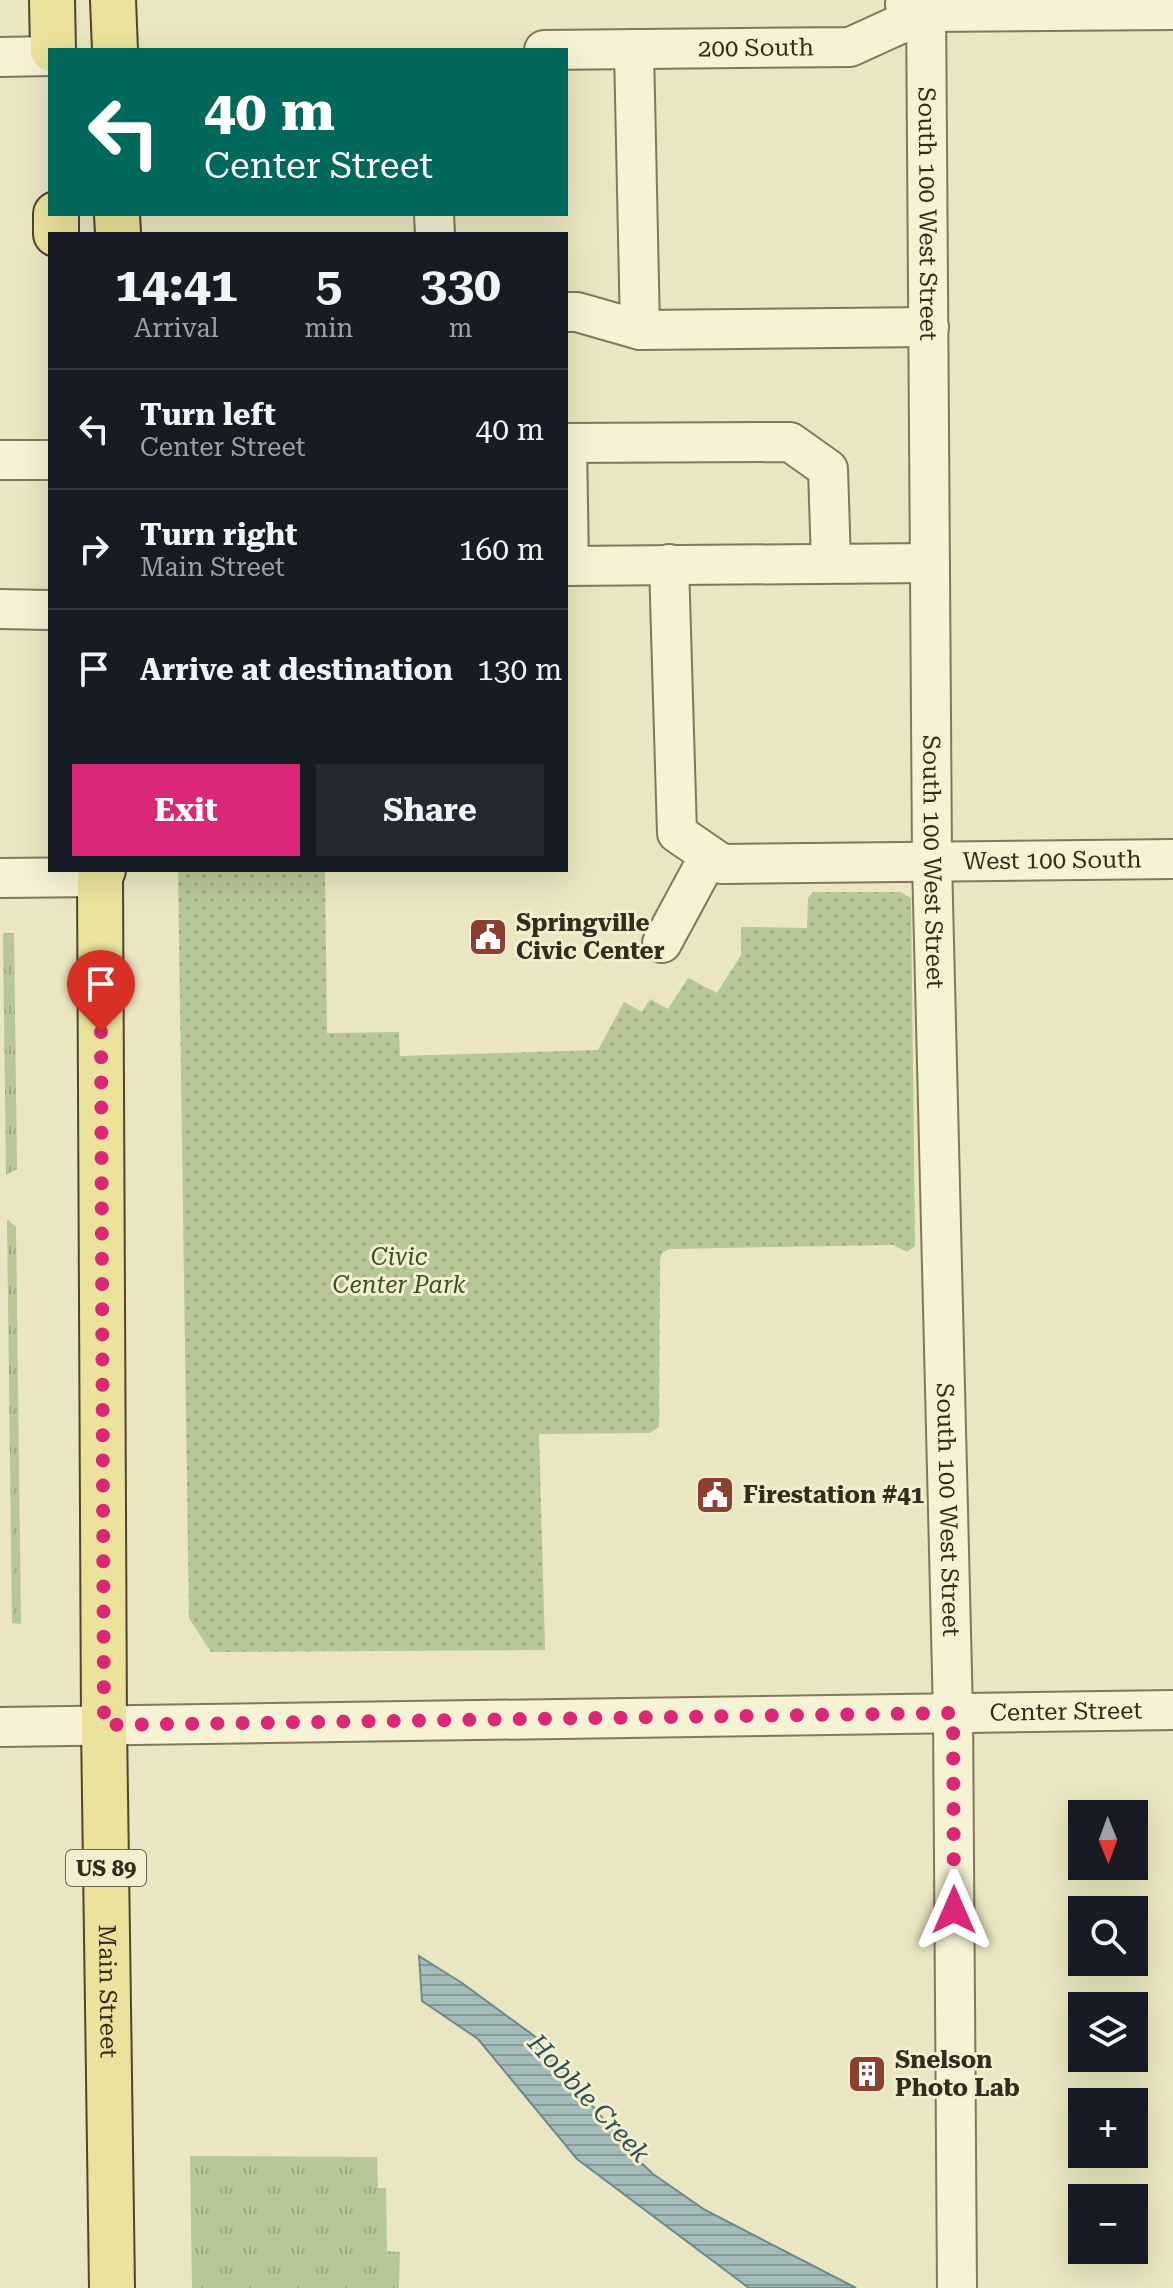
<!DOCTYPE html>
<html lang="en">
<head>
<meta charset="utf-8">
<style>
	:root { --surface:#171b24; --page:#242831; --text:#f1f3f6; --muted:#9ea1a6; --line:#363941; --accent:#db2777 }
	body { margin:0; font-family:"Roboto Serif",serif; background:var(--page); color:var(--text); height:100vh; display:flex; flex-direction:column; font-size:30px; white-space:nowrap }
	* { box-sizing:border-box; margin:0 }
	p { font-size:26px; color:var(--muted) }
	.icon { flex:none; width:44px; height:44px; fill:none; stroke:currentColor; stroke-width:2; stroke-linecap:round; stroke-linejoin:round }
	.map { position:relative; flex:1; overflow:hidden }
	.sheet { position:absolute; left:48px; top:232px; width:520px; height:640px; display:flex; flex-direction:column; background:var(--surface); border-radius:0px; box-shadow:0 8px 32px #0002 }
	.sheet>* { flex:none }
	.hud { position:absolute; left:48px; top:48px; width:520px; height:168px; border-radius:0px; box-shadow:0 8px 32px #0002; background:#00695c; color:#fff; overflow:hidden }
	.needle { width:52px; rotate:179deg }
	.buttons { position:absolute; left:1068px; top:1800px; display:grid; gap:16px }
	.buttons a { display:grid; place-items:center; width:80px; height:80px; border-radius:0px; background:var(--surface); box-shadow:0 8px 32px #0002; font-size:40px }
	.pin { position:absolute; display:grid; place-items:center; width:68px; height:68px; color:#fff; margin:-82px -34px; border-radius:50% 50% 50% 0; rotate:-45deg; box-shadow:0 0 8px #0007 }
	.pin .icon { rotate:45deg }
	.me { position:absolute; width:88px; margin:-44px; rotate:0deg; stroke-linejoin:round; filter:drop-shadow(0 0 6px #0008) }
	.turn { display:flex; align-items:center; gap:28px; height:168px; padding:0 24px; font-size:36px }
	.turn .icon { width:104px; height:104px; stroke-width:2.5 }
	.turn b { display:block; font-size:56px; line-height:68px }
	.eta { display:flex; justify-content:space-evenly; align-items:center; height:136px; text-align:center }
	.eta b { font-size:48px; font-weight:700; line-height:56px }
	.primary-button { display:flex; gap:16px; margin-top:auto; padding:16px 24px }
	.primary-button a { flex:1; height:92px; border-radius:0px; background:var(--accent); color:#fff; font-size:32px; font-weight:700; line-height:92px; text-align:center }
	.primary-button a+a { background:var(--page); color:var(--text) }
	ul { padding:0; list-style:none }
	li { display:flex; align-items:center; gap:24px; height:120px; padding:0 24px; border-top:2px solid var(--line) }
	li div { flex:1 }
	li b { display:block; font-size:30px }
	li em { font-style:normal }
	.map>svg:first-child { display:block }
	.grass { fill:url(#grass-tufts) }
	.park { fill:url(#park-dots) }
	.water { fill:url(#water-rules); stroke:#6c8a88; stroke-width:2 }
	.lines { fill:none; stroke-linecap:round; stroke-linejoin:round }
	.minor-casing { stroke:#82775a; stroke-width:42 }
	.major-casing { stroke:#50452e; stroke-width:48 }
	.minor { stroke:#f6f2d4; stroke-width:38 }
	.major { stroke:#ebe29b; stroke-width:44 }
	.route { stroke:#db2777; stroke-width:14; stroke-dasharray:0 25.2 }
	.labels { text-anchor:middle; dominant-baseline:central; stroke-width:6; stroke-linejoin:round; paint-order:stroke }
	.shield { fill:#f2efd0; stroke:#6c6653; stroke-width:2 }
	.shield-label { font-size:22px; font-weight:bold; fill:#332c1d }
	.street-label { font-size:24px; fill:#332c1d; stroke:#f2efd0 }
	.poi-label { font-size:24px; font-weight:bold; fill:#332c1d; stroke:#f2efd0; text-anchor:start }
	.park-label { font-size:24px; font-style:italic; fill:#3c4e25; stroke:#f2efd0 }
	.water-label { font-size:26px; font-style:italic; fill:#2e4d52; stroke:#f2efd0 }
</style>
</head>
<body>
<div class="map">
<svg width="1173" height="2288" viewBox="0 0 1173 2288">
	<defs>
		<pattern id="grass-tufts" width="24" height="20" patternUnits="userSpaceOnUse" patternTransform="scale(2)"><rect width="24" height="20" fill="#b8c796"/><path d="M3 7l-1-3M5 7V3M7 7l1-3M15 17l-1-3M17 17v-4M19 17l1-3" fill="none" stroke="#9fab81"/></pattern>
		<pattern id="park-dots" width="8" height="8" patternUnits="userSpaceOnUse" patternTransform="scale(2)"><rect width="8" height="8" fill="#b8c796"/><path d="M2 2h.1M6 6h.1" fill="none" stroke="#9fab81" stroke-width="1.8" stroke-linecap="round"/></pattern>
		<pattern id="water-rules" width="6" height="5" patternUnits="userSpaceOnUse" patternTransform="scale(2)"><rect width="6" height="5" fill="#a4bdba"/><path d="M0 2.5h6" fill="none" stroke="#869a97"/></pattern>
	</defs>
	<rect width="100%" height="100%" fill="#eae6c1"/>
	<!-- grass -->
	<path class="grass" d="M 3,933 L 14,933 L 17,1169 L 6,1175 Z
		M 7,1219 L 16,1227 L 21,1624 L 12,1623 Z
		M 190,2156 L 377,2157 L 378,2188 L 386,2188 L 387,2251 L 400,2252 L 399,2288 L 192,2288 Z"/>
	<!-- park -->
	<path class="park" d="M 178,870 L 325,870 L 327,1033 L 399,1032 L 400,1056 L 598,1050 L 624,1002 L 642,1012 L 650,999 L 668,1009 L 688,978 L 717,993 L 741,955 L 741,927 L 807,928 L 808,898 L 813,892 L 900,892 L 911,898 L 915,1246 L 907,1252 L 893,1245 L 669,1249 L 662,1253 L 660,1260 L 659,1427 L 650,1433 L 539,1434 L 545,1650 L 211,1652 L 189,1618 Z"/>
	<!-- water -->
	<path class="water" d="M 419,1956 L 462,1983 L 537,2038 L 631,2153 L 653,2174 L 705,2210 L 856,2288 L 749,2288 L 577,2159 L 478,2039 L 422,2001 Z"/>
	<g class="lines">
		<defs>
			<g id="minor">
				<path id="s1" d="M 926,0 L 932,861 L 953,1713 L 957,2288"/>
				<path d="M 905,4 L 927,12 L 1173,10"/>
				<path d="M 634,49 L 640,330"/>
				<path id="s2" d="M 544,50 L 850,47 L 927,12"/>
				<path d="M 0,57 L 50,56"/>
				<path d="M 434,214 L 435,234"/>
				<path d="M 566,312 L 577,312 L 640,330 L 929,327"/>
				<path d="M 566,443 L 790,442 L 828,469 L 831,563"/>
				<path d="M 567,443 L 569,565"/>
				<path d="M 0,460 L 50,460"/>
				<path id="s3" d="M 669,564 L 677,833 L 722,864 L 1173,859"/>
				<path d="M 566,566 L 930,563"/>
				<path d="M 0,609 L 50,610"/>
				<path d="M 0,878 L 100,877"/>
				<path d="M 662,943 L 709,856"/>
				<path id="s4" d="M 0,1727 L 1173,1710"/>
			</g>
			<g id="major">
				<path d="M 52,0 L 53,50"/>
				<path d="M 113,0 L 115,50"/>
				<path d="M 56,214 L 56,234"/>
				<path d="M 117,214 L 118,234"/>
				<path id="s5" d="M 103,870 L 100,877 L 104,1725 L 112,2288"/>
			</g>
		</defs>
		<!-- minor casing -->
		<use href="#minor" class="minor-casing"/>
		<!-- major casing -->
		<use href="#major" class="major-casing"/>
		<!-- minor -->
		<use href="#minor" class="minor"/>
		<!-- major -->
		<use href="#major" class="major"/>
	</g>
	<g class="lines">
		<!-- route -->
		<path class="route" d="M 101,1032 L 104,1725 L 953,1713 L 954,1910"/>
	</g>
	<!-- icons -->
	<defs>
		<symbol id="civic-square" viewBox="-11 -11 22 22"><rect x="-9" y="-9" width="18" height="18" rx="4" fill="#8d402f" stroke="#f2efd0"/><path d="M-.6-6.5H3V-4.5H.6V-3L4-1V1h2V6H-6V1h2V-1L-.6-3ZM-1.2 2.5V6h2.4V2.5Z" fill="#fff"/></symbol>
		<symbol id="building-square" viewBox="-11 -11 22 22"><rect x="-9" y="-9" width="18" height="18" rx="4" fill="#8d402f" stroke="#f2efd0"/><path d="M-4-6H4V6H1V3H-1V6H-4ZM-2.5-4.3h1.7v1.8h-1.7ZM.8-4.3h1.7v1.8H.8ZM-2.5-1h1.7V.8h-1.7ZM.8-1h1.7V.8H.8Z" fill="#fff"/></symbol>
	</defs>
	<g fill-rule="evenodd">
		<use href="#civic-square" x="466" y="915" width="44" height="44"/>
		<use href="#civic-square" x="693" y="1473" width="44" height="44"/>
		<use href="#building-square" x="845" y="2052" width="44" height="44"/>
	</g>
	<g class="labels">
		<!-- shield labels -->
		<rect class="shield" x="66" y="1850" width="80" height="36" rx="6"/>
		<g class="shield-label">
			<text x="106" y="1868">US 89</text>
		</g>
		<!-- street labels -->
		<g class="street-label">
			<text stroke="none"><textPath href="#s2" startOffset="212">200 South</textPath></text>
			<text stroke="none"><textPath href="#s1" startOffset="214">South 100 West Street</textPath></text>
			<text stroke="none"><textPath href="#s3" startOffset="654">West 100 South</textPath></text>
			<text stroke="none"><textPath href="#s1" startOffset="862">South 100 West Street</textPath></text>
			<text stroke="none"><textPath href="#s1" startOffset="1510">South 100 West Street</textPath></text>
			<text stroke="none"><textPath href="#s4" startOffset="1066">Center Street</textPath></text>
			<text stroke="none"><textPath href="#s5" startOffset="1122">Main Street</textPath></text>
		</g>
		<!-- poi labels -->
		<g class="poi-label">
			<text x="516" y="923">Springville<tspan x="516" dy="28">Civic Center</tspan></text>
			<text x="743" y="1495">Firestation #41</text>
			<text x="895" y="2060">Snelson<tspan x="895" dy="28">Photo Lab</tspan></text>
		</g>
		<!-- park labels -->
		<g class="park-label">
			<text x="399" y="1257">Civic<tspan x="399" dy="28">Center Park</tspan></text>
		</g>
		<!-- water labels -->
		<g class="water-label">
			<text transform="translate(589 2098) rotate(47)">Hobble Creek</text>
		</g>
	</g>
</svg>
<div class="buttons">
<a><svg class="needle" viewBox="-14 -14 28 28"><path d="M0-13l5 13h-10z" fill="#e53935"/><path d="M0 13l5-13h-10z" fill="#9ea1a6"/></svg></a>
<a><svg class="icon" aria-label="search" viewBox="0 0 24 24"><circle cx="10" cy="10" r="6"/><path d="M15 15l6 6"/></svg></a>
<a><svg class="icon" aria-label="layers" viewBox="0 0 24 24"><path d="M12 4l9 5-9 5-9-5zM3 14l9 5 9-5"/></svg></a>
<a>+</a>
<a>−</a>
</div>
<div class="pin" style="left:101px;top:1032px;background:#d93025"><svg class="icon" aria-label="arrive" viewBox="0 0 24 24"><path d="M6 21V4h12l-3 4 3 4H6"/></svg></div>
<svg class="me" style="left:954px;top:1910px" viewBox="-20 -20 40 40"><path d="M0-17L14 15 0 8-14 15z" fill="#db2777" stroke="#fff" stroke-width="4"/></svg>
<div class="hud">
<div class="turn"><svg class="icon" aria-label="left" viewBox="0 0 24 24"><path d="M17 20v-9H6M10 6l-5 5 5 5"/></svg><div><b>40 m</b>Center Street</div></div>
</div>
<section class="sheet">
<div class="eta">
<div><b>14:41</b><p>Arrival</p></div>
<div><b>5</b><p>min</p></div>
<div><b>330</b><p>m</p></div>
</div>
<ul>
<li><svg class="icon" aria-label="left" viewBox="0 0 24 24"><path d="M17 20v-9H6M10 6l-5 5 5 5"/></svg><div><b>Turn left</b><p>Center Street</p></div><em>40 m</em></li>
<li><svg class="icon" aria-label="right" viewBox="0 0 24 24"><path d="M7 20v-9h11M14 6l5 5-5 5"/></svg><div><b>Turn right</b><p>Main Street</p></div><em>160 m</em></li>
<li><svg class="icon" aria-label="arrive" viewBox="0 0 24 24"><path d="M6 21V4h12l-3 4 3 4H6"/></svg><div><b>Arrive at destination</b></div><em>130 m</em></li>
</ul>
<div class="primary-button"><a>Exit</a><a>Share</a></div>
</section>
</div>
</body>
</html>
